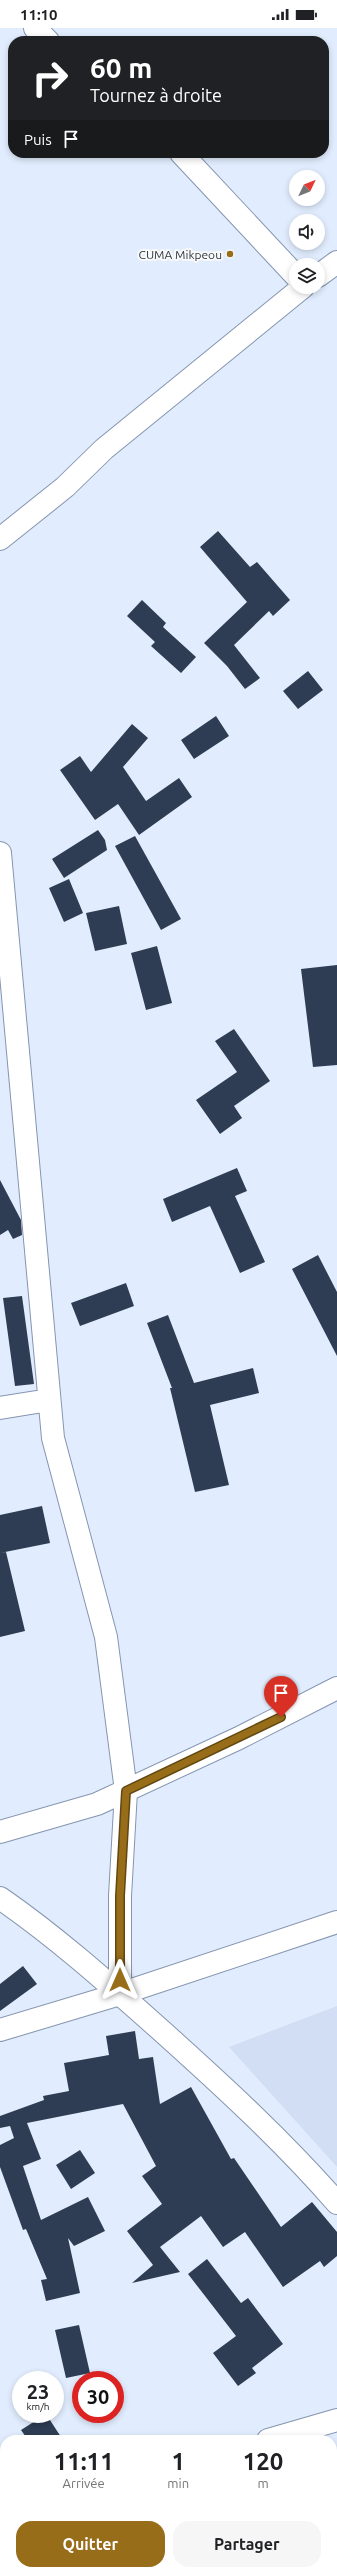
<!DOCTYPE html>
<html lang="fr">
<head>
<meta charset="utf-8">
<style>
	:root { --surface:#fff; --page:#f6f6f6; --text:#202124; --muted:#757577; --accent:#976d1a }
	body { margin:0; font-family:Ubuntu,sans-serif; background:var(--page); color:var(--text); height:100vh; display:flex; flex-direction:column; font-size:15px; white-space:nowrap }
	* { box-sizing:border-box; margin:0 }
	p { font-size:13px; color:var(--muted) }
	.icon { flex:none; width:22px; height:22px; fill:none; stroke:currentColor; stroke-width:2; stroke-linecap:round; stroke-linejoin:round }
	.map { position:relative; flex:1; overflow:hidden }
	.panel { position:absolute; left:0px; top:2407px; width:337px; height:140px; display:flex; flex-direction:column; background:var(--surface); border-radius:16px 16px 0 0; box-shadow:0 2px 6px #0003 }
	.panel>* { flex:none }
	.banner { position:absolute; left:8px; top:8px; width:321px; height:122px; border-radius:16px; box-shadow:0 2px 6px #0003; background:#202124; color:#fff; overflow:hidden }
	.needle { width:26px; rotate:47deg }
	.buttons { position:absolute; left:289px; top:142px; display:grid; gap:8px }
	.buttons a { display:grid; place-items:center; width:36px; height:36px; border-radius:50%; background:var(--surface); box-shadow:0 2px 6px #0003; font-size:20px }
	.speed { position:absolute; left:12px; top:2343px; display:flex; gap:8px; font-size:20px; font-weight:700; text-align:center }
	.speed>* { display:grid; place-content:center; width:52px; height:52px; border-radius:50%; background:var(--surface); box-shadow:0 2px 6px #0003; line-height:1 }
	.speed small { font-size:10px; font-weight:400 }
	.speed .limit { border:6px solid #d22; background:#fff; color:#111 }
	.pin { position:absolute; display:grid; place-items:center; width:34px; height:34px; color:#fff; margin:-41px -17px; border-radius:50% 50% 50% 0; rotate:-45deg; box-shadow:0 0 4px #0007 }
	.pin .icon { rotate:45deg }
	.me { position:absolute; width:44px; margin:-22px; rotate:0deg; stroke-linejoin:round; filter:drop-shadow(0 0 3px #0008) }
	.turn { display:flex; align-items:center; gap:14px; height:84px; padding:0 16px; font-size:18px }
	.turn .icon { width:52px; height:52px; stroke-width:2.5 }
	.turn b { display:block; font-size:28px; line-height:34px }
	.then { display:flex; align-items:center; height:38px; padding:0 16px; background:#0003; gap:8px; font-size:15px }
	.eta { display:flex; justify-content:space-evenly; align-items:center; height:68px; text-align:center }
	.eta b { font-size:24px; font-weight:700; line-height:28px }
	.action { display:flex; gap:8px; margin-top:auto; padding:8px 16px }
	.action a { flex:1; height:46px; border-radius:16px; background:var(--accent); color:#fff; font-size:16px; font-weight:700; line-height:46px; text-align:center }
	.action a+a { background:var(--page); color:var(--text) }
	.status { display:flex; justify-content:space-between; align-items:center; height:28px; padding:0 20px; background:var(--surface); direction:ltr }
	.status svg { height:11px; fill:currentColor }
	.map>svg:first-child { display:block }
	.built { fill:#d1def3 }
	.building { fill:#2e3d53 }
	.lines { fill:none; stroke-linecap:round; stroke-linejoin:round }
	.minor-casing { stroke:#8495af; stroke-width:24 }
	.tertiary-casing { stroke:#8495af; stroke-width:24 }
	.secondary-casing { stroke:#8495af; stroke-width:24 }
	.minor { stroke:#fff; stroke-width:22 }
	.tertiary { stroke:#fff; stroke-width:22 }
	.secondary { stroke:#fff; stroke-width:22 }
	.route-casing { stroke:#624711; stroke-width:10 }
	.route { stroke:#976d1a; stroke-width:7 }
	.poi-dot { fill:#976d1a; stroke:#f9f9f9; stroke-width:1.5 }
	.labels { text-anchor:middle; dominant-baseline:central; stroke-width:4; stroke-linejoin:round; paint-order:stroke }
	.poi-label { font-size:12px; fill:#303742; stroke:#f9f9f9; text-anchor:end }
</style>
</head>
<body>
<div class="status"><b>11:10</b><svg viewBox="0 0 49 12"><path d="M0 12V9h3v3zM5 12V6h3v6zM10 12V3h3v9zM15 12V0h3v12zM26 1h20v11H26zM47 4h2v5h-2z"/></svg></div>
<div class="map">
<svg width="337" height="2547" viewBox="0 0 337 2547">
	<rect width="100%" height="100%" fill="#e1edfe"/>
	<!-- built -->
	<path class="built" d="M 337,1978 L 337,2139 L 229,2019 Z"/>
	<!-- building -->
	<path class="building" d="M 218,503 L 250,539 L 257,534 L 290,572 L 273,588 L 269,583 L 234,617 L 260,650 L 245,661 L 227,638 L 204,615 L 247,574 L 200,519 Z
		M 142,572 L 166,595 L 163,599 L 196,629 L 181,645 L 151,618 L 155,614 L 127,588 Z
		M 308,643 L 323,662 L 298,681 L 283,663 Z
		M 216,688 L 229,708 L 194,731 L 181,712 Z
		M 132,696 L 148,710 L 123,739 L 146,773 L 179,750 L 192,769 L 139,807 L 118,776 L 95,792 L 60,742 L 80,728 L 91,744 Z
		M 98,802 L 105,812 L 107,822 L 64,850 L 52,831 Z
		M 135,808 L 181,891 L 161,902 L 115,818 Z
		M 69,851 L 83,885 L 64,894 L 49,860 Z
		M 119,878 L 127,916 L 95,923 L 86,885 Z
		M 157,918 L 172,975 L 146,982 L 131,925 Z
		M 337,937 L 337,1037 L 313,1039 L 301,941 Z
		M 234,1001 L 270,1053 L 234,1078 L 242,1090 L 220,1106 L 196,1072 L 237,1044 L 215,1013 Z
		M 237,1140 L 247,1163 L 235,1168 L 265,1234 L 240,1245 L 210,1178 L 172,1194 L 163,1171 Z
		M 0,1152 L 21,1192 L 22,1207 L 13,1211 L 8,1202 L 0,1207 Z
		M 318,1227 L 337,1264 L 337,1328 L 292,1241 Z
		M 126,1255 L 134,1278 L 80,1298 L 71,1275 Z
		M 22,1268 L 34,1356 L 15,1358 L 3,1270 Z
		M 168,1287 L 194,1355 L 253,1340 L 259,1365 L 210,1377 L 229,1457 L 195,1464 L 170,1360 L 172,1360 L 147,1295 Z
		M 42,1478 L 50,1515 L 0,1525 L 6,1524 L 25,1603 L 0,1609 L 0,1487 Z
		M 23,1938 L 37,1956 L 0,1983 L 0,1956 Z
		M 135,2003 L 139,2031 L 153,2029 L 160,2076 L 191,2059 L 231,2131 L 234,2130 L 281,2199 L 312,2174 L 337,2204 L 337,2228 L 324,2239 L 320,2233 L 283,2259 L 245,2204 L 223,2219 L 201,2188 L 160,2219 L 180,2244 L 132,2255 L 153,2237 L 127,2203 L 162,2176 L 142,2148 L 156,2138 L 123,2076 L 27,2095 L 41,2131 L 23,2138 L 41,2192 L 88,2169 L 105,2203 L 74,2218 L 68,2210 L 80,2265 L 46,2273 L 41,2252 L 47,2251 L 26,2201 L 23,2202 L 0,2139 L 0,2117 L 14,2110 L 10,2098 L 0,2100 L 0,2088 L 44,2072 L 43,2068 L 69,2063 L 64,2035 L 109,2027 L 106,2008 Z
		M 80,2122 L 95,2145 L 71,2161 L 56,2137 Z
		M 207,2231 L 241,2275 L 248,2270 L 283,2316 L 252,2340 L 256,2345 L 238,2358 L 213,2325 L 236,2308 L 188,2246 Z
		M 79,2297 L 90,2345 L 66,2350 L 55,2302 Z
		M 46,2386 L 63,2412 L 28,2412 L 21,2402 Z"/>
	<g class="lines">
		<defs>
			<path id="minor" d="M 35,0 L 48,13
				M 181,125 L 296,248
				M 318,248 L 337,234
				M 0,511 L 65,459 L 104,421 L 303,259
				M 0,825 L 53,1410 L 106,1609 L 126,1763 L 120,1868 L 120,1966
				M 0,1380 L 49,1372
				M 0,1804 L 97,1776 L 239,1710 L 337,1660
				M 0,2002 L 120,1966 L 337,1894"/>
			<path id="tertiary" d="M 268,2412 L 337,2392
				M 0,2513 L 5,2511"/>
			<path id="secondary" d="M 0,1870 C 58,1910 111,1958 164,2005 C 224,2059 284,2114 337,2175"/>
		</defs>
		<!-- minor casing -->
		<use href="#minor" class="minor-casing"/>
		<!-- tertiary casing -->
		<use href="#tertiary" class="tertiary-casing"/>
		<!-- secondary casing -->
		<use href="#secondary" class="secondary-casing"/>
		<!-- minor -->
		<use href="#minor" class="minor"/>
		<!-- tertiary -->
		<use href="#tertiary" class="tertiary"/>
		<!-- secondary -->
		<use href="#secondary" class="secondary"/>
	</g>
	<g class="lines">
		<defs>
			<path id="route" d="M 120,1952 L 120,1868 L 126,1763 L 281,1689"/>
		</defs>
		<!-- route casing -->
		<use href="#route" class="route-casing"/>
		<!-- route -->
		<use href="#route" class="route"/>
	</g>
	<!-- markers -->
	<circle class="poi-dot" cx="230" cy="226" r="4"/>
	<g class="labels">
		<!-- poi labels -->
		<g class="poi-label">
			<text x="222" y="226">CUMA Mikpeou</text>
		</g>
	</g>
</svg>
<div class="buttons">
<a><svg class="needle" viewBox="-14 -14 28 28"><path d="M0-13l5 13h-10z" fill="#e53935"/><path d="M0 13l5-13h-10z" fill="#757577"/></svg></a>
<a><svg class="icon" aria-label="sound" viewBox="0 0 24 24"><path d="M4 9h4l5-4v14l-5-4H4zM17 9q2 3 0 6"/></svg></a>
<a><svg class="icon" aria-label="layers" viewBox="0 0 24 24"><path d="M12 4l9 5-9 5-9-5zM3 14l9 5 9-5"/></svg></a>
</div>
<div class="speed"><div>23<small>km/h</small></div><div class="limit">30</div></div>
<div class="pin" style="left:281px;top:1689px;background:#d93025"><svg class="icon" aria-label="arrive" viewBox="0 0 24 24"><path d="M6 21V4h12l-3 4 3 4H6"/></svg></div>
<svg class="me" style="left:120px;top:1952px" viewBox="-20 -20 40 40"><path d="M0-17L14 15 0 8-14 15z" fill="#976d1a" stroke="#fff" stroke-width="4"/></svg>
<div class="banner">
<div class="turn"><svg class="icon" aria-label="right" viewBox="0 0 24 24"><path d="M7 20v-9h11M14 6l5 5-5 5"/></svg><div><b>60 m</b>Tournez à droite</div></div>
<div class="then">Puis<svg class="icon" aria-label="arrive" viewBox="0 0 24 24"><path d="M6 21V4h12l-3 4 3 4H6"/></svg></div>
</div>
<section class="panel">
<div class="eta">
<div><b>11:11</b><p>Arrivée</p></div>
<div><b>1</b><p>min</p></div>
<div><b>120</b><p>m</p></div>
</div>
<div class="action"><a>Quitter</a><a>Partager</a></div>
</section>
</div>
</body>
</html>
